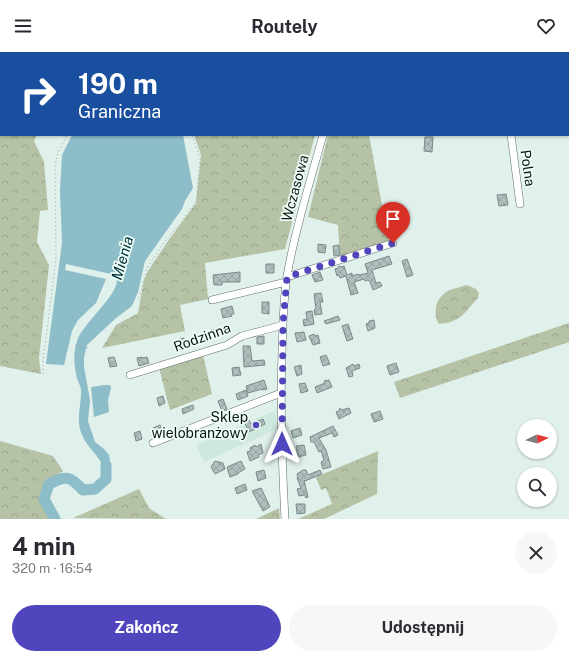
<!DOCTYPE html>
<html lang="pl">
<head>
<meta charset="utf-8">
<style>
	:root { --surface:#fff; --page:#f7f7f7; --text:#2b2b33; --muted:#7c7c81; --accent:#5045bc }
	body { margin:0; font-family:"Public Sans",sans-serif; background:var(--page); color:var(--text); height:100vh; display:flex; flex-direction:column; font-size:15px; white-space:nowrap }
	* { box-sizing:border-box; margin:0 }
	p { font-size:13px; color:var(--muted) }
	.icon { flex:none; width:22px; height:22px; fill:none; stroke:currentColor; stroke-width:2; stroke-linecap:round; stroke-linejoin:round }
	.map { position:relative; height:467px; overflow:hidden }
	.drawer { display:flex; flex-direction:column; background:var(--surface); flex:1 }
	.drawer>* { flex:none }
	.top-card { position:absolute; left:0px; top:0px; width:569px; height:84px; box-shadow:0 1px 3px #0004; background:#1a4fa0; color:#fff; overflow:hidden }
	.needle { width:26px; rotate:84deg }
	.fabs { position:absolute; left:517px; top:367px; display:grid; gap:8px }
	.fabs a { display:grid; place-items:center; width:40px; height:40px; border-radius:50%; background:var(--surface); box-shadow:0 1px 3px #0004; font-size:20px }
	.pin { position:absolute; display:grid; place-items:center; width:34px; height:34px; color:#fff; margin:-41px -17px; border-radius:50% 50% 50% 0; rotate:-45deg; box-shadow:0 0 4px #0007 }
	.pin .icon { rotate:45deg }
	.me { position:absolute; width:44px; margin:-22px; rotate:0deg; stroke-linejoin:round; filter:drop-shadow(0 0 3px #0008) }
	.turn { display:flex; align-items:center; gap:14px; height:84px; padding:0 12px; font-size:18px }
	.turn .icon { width:52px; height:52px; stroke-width:2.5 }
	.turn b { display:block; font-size:28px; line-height:34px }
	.round { display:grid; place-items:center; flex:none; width:42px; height:42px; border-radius:21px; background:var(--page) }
	.headline { display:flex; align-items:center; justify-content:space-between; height:68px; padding:0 12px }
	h1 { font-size:24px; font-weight:700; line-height:30px }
	.action { display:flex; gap:8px; margin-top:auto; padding:8px 12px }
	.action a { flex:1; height:46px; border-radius:24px; background:var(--accent); color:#fff; font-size:16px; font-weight:700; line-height:46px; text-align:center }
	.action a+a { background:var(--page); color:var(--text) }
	header { display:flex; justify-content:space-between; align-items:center; height:52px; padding:0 12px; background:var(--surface); font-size:18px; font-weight:700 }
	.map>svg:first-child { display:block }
	.built { fill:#cfe8de }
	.forest { fill:url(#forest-crowns) }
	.water { fill:#8cbdc9 }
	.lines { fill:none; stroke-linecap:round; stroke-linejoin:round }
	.river { stroke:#8cbdc9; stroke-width:11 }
	.building { fill:url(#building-cross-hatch); stroke:#7a8b8a }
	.street-casing { stroke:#606e68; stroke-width:8 }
	.path { stroke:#95a19d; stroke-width:1; stroke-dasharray:1 3; stroke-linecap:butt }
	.street { stroke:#fff; stroke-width:7 }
	.route { stroke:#5045bc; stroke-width:7; stroke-dasharray:0 12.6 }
	.poi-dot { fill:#5045bc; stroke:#eefef7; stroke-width:1.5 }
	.labels { text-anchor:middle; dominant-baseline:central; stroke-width:3.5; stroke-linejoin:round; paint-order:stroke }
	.street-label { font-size:14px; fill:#0d1311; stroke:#eefef7 }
	.poi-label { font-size:14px; fill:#0d1311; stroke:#eefef7; text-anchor:end }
	.water-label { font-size:15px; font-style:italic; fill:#02333c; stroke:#eefef7 }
</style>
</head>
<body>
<header><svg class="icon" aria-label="menu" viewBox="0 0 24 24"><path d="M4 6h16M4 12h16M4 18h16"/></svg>Routely<svg class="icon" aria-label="heart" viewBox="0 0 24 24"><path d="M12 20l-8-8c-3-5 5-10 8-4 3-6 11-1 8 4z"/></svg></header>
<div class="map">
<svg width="569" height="467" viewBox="0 0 569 467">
	<defs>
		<pattern id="forest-crowns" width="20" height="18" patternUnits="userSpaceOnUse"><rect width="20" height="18" fill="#b6c2a6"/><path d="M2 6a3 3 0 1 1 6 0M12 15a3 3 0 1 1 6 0" fill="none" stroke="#9ba68e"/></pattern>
		<pattern id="building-cross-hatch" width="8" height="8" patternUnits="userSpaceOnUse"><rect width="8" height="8" fill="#aebfbe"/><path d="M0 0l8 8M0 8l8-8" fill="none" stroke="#94a3a2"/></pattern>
	</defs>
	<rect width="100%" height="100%" fill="#e0f0ea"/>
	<!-- built -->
	<path class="built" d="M 276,358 L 277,377 L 204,410 L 196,393 Z"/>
	<!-- forest -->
	<path class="forest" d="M 0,0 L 79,1 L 1,1 L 1,83 L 37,83 L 34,89 L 44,110 L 48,158 L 40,159 L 37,190 L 49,213 L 39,306 L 41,322 L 0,314 Z
		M 203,0 L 335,0 L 203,1 Z
		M 195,83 L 315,83 L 285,197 L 205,211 L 208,247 L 180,253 L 185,279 L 102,296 L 116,273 L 138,261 L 144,228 L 148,219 L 168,189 L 196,151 L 201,103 L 195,86 Z
		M 328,83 L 369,83 L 389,191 L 340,206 L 338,173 L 308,165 Z
		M 467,233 L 476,237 L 479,241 L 478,246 C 464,261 461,270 439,272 C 432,261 436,245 448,239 C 454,236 461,235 467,233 Z
		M 569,271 L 569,290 L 400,346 L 394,330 Z
		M 203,303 L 212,342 L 170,358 L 159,316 Z
		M 0,389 L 53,404 L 63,419 L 44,432 L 39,445 L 49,467 L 0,467 Z
		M 378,399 L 377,442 L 324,467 L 298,467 L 332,452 L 326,436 L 321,438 L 316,425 Z
		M 139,437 L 149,456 L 166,467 L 73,466 Z
		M 279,456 L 280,467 L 256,467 Z"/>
	<!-- water -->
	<path class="water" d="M 95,0 L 192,0 L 95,1 Z
		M 72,83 L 183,83 L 193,136 L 185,149 L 182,157 L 145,209 L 138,240 L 132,254 L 116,266 L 87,293 L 84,305 L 84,315 L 90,348 L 88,369 L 95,390 L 104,397 L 109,403 L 110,408 L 109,412 L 111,420 L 107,430 L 102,421 L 104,415 C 98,403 87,395 82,383 C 75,367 82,353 81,337 C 80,333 78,329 77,326 C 74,314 73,301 77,289 C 81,273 123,239 116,226 C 115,225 112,223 111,222 L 66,212 L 65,218 L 106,227 L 96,251 L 78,268 L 72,279 L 64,313 L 46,312 L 62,191 L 60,139 L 62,103 Z
		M 105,333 L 110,333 L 111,336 L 108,348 L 109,360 L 94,365 L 91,335 Z"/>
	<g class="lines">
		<!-- river -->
		<path class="river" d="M 55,467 L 44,447 L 49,432 C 67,423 69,424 83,438 L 95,437 L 106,427 L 106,413"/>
	</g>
	<!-- building -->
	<path class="building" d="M 425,85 L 433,85 L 432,100 L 424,99 Z
		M 506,142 L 508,153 L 499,154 L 497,143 Z
		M 318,192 L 326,193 L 325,201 L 318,200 Z
		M 339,193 L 340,203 L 334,204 L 333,194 Z
		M 389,204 L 392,212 L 372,218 L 376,231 L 380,230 L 382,234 L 373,238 L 370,230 L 368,228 L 365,229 L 364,227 L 354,230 L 358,241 L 351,243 L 346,224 L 340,226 L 339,223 L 337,224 L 335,217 L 338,216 L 339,214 L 341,215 L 344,214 L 347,223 L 352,221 L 352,224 L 358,222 L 359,223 L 368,221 L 365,212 Z
		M 407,207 L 413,223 L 407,225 L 402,209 Z
		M 266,212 L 274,212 L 274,221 L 266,221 Z
		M 240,220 L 240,230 L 222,230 L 222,233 L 214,233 L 213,223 Z
		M 320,220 L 323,228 L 315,230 L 312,223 Z
		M 321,241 L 323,250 L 320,250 L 322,262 L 315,263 L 314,258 L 316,257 L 314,242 Z
		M 262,250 L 269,250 L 269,262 L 262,261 Z
		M 232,254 L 234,262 L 231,262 L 232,264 L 223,266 L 221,257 Z
		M 312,259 L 314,272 L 304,274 L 303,268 L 307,267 L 306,260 Z
		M 338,264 L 340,268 L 326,272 L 324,269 Z
		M 374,268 L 375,276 L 368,279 L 366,272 L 369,271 L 369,269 Z
		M 348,272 L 353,287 L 347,289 L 342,274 Z
		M 218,277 L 220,284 L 212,286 L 211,278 Z
		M 304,280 L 306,288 L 297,290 L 295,281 Z
		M 314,282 L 315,284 L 318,283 L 320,291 L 313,293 L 309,284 Z
		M 264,284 L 264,292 L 257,292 L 257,285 Z
		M 184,286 L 185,289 L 187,289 L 189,296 L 176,298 L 174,289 Z
		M 243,294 L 250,294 L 252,309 L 264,308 L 265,313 L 244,315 Z
		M 326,303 L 330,312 L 323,314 L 320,305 Z
		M 114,305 L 117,314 L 110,315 L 108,306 Z
		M 142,305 L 142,306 L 147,305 L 149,311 L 139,314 L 137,306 Z
		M 396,311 L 399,320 L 390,323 L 387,314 Z
		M 353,312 L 354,314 L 359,312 L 360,316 L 352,319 L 353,324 L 349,325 L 346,316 Z
		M 301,313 L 302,322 L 297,324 L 294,315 Z
		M 239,315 L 241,323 L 233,324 L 232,316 Z
		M 264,328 L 267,337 L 262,338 L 262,337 L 248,341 L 246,334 Z
		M 329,328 L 332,335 L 317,341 L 315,335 L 325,331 L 324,329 Z
		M 305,331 L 308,339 L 301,341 L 299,332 Z
		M 246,338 L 248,344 L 238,348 L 236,342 Z
		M 163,344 L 165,351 L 159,354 L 157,346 Z
		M 223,347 L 227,357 L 222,359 L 218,349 Z
		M 193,353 L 194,357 L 183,362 L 182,357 Z
		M 340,356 L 342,358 L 349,356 L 351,361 L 339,367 L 336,360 L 339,359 Z
		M 380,359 L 383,367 L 374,370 L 371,362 Z
		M 242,362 L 242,363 L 246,362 L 251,372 L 263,367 L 265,372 L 249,380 L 244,369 L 240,370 L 237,363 Z
		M 160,373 L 163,380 L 156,383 L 153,376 Z
		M 333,374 L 338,383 L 334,385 L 332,381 L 319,386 L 326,398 L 331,415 L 323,417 L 321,410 L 324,408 L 321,399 L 319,400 L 314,390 L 311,390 L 310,385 Z
		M 300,376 L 302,383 L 293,386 L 291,379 Z
		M 140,379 L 142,387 L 136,389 L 134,381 Z
		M 261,392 L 263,401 L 258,403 L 259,405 L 250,409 L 247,400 L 251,399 L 250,396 L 255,393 L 256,395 Z
		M 304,393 L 306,403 L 298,405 L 296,394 Z
		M 215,409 L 223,411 L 225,417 L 215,422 L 211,415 Z
		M 241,409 L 245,417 L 238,421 L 238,422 L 230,425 L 227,415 Z
		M 264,418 L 266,426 L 258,429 L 256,420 Z
		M 303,418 L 306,418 L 308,423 L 320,418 L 322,422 L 305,429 L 304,428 L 308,445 L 306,446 L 304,443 L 299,444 L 297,437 L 301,436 L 297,426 L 298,426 L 297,422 Z
		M 245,432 L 247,438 L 237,442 L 235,436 Z
		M 261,436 L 270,455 L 263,459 L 252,439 Z
		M 296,452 L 305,452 L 305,461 L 297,462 Z"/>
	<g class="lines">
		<defs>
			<path id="street" d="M 500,0 L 500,1
				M 20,1 L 21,0
				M 344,1 L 344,0
				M 0,78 L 1,75
				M 511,83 L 520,152
				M 287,225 L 393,191
				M 212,248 L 286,230
				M 130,323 L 227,293 L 242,284 L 283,273
				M 153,391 L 281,341
				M 285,467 C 282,411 280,356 282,300 C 283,275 283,249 287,224 C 295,177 310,130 323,83"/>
		</defs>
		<!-- street casing -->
		<use href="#street" class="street-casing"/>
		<!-- path -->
		<path class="path" d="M 92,1 L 92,0
			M 202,1 L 202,0
			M 139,246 L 147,216 L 165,189 L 182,169 L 196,149 L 197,143 L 200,107 L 192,83
			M 75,293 L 88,296
			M 43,322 L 43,310 L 56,205 L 55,114 L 58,101 L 67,83"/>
		<!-- street -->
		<use href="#street" class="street"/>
	</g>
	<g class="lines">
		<!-- route -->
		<path class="route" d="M 282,392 L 283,272 L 287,225 L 393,191"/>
	</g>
	<!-- markers -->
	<circle class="poi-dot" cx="256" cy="373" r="4"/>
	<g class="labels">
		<!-- street labels -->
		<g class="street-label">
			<text transform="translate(528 116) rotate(82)">Polna</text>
			<text transform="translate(295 136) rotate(-75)">Wczasowa</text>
			<text transform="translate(202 285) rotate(-20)">Rodzinna</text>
		</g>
		<!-- poi labels -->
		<g class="poi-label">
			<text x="248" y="365">Sklep<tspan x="248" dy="16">wielobranżowy</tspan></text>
		</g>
		<!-- water labels -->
		<g class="water-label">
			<text transform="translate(122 206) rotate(-74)">Mienia</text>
		</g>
	</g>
</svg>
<div class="fabs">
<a><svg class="needle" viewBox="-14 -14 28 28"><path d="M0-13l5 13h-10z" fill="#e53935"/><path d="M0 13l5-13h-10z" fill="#7c7c81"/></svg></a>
<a><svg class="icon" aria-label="search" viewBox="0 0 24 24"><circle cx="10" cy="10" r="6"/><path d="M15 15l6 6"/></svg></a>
</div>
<div class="pin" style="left:393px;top:191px;background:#d93025"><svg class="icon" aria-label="arrive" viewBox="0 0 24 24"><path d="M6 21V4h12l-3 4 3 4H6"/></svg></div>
<svg class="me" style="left:282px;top:392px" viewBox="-20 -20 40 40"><path d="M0-17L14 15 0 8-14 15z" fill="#5045bc" stroke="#fff" stroke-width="4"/></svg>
<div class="top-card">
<div class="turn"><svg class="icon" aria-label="right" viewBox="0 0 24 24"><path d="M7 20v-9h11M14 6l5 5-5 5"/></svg><div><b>190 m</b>Graniczna</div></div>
</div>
</div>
<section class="drawer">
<div class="headline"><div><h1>4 min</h1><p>320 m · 16:54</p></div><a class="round"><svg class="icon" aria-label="close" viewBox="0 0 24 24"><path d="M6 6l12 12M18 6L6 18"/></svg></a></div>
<div class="action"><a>Zakończ</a><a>Udostępnij</a></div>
</section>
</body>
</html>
